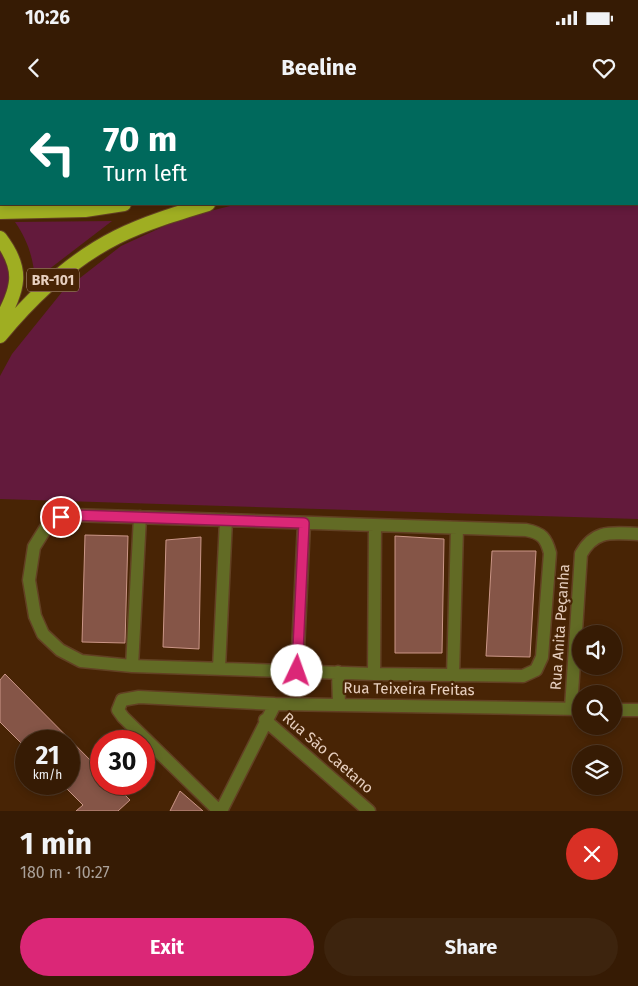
<!DOCTYPE html>
<html lang="en">
<head>
<meta charset="utf-8">
<style>
	:root { --surface:#361b04; --page:#3d240e; --text:#f1f3f6; --muted:#aaa19a; --line:#503926; --accent:#db2777 }
	body { margin:0; font-family:"Fira Sans",sans-serif; background:var(--page); color:var(--text); height:100vh; display:flex; flex-direction:column; font-size:19px; white-space:nowrap }
	* { box-sizing:border-box; margin:0 }
	p { font-size:16px; color:var(--muted) }
	.icon { flex:none; width:28px; height:28px; fill:none; stroke:currentColor; stroke-width:2; stroke-linecap:round; stroke-linejoin:round }
	.map { position:relative; height:711px; overflow:hidden }
	.side { display:flex; flex-direction:column; background:var(--surface); flex:1 }
	.side>* { flex:none }
	.banner { position:absolute; left:0px; top:0px; width:639px; height:105px; box-shadow:0 2px 8px #0003,0 0 0 1px var(--line); background:#00695c; color:#fff; overflow:hidden }
	.buttons { position:absolute; left:572px; top:525px; display:grid; gap:10px }
	.buttons a { display:grid; place-items:center; width:50px; height:50px; border-radius:50%; background:var(--surface); box-shadow:0 2px 8px #0003,0 0 0 1px var(--line); font-size:25px }
	.speed { position:absolute; left:15px; top:630px; display:flex; gap:10px; font-size:25px; font-weight:700; text-align:center }
	.speed>* { display:grid; place-content:center; width:65px; height:65px; border-radius:50%; background:var(--surface); box-shadow:0 2px 8px #0003,0 0 0 1px var(--line); line-height:1 }
	.speed small { font-size:12px; font-weight:400 }
	.speed .limit { border:8px solid #d22; background:#fff; color:#111 }
	.pin { position:absolute; display:grid; place-items:center; width:42px; height:42px; color:#fff; margin:-21px; border:2px solid #fff; border-radius:50%; box-shadow:0 1px 5px #0007 }
	.me { position:absolute; width:55px; margin:-28px; rotate:3deg; stroke-linejoin:round; filter:drop-shadow(0 0 4px #0008) }
	.turn { display:flex; align-items:center; gap:18px; height:105px; padding:0 20px; font-size:22px }
	.turn .icon { width:65px; height:65px; stroke-width:2.5 }
	.turn b { display:block; font-size:35px; line-height:42px }
	.round { display:grid; place-items:center; flex:none; width:52px; height:52px; border-radius:26px; background:var(--page) }
	.head { display:flex; align-items:center; justify-content:space-between; height:85px; padding:0 20px }
	h1 { font-size:30px; font-weight:700; line-height:38px }
	.action { display:flex; gap:10px; margin-top:auto; padding:10px 20px }
	.action a { flex:1; height:58px; border-radius:30px; background:var(--accent); color:#fff; font-size:20px; font-weight:700; line-height:58px; text-align:center }
	.action a+a { background:var(--page); color:var(--text) }
	.status { display:flex; justify-content:space-between; align-items:center; height:35px; padding:0 25px; background:var(--surface); direction:ltr }
	.status svg { height:14px; fill:currentColor }
	header { display:flex; justify-content:space-between; align-items:center; height:65px; padding:0 20px; background:var(--surface); font-size:22px; font-weight:700 }
	.map>svg:first-child { display:block }
	.green { fill:#631a3c }
	.building { fill:#855547; stroke:#cb9687 }
	.lines { fill:none; stroke-linecap:round; stroke-linejoin:round }
	.minor-casing { stroke:#624023; stroke-width:15 }
	.trunk-casing { stroke:#624023; stroke-width:16 }
	.minor { stroke:#626b25; stroke-width:12 }
	.trunk { stroke:#9fae22; stroke-width:14 }
	.route-casing { stroke:#8e194d; stroke-width:12 }
	.route { stroke:#db2777; stroke-width:9 }
	.labels { text-anchor:middle; dominant-baseline:central; stroke-width:4.5; stroke-linejoin:round; paint-order:stroke }
	.shield { fill:#482405; stroke:#b89c88; stroke-width:1 }
	.shield-label { font-size:14px; font-weight:bold; fill:#e8d0c0 }
	.street-label { font-size:15px; fill:#e8d0c0; stroke:#482405 }
</style>
</head>
<body>
<div class="status"><b>10:26</b><svg viewBox="0 0 49 12"><path d="M0 12V9h3v3zM5 12V6h3v6zM10 12V3h3v9zM15 12V0h3v12zM26 1h20v11H26zM47 4h2v5h-2z"/></svg></div>
<header><svg class="icon" aria-label="back" viewBox="0 0 24 24"><path d="M15 5l-7 7 7 7"/></svg>Beeline<svg class="icon" aria-label="heart" viewBox="0 0 24 24"><path d="M12 20l-8-8c-3-5 5-10 8-4 3-6 11-1 8 4z"/></svg></header>
<div class="map">
<svg width="638" height="711" viewBox="0 0 638 711">
	<rect width="100%" height="100%" fill="#482405"/>
	<!-- green -->
	<path class="green" d="M 66,0 L 419,0 L 66,1 Z
		M 580,0 L 638,0 L 638,419 L 0,399 L 0,276 L 12,254 L 62,192 L 121,146 L 182,118 L 238,104 L 638,104 L 638,1 L 575,1 Z
		M 112,121 L 35,180 C 33,157 28,141 15,122 Z
		M 0,149 C 11,174 15,188 0,213 Z"/>
	<!-- building -->
	<path class="building" d="M 0,0 L 55,0 L 1,1 L 1,47 Z
		M 85,435 L 128,436 L 125,543 L 82,542 Z
		M 395,436 L 444,439 L 442,553 L 395,553 Z
		M 201,437 L 199,549 L 163,547 L 166,440 Z
		M 492,451 L 536,451 L 530,557 L 486,556 Z
		M 5,574 L 101,671 L 101,684 L 114,684 L 130,700 L 118,711 L 76,711 L 83,705 L 62,684 L 69,684 L 69,641 L 26,641 L 26,648 L 0,622 L 0,580 Z
		M 180,691 L 203,711 L 170,711 Z"/>
	<g class="lines">
		<defs>
			<path id="minor" d="M 0,74 L 1,75
				M 72,415 L 526,430 C 542,433 546,438 550,453 L 542,557 L 536,570 L 523,576 L 374,574 L 132,566 L 81,561 L 60,550 L 43,534 L 35,516 L 29,480 L 34,447 L 47,426 L 61,417 Z
				M 132,566 L 140,417
				M 219,568 L 226,420
				M 297,571 L 304,423
				M 338,572 L 339,604
				M 374,574 L 375,426
				M 453,576 L 457,428
				M 571,608 L 581,454 C 595,429 612,433 638,434
				M 614,610 L 638,610
				M 265,620 L 369,711
				M 219,711 L 123,617 L 118,610 L 122,600 L 139,597 L 275,604 L 581,609
				M 221,711 L 275,604"/>
			<path id="trunk" d="M 474,1 L 478,0
				M 527,1 L 531,0
				M 0,112 L 85,110 L 124,104
				M 0,138 C 25,171 18,188 0,223
				M 0,236 C 33,196 71,160 117,137 C 145,123 178,113 208,104"/>
		</defs>
		<!-- minor casing -->
		<use href="#minor" class="minor-casing"/>
		<!-- trunk casing -->
		<use href="#trunk" class="trunk-casing"/>
		<!-- minor -->
		<use href="#minor" class="minor"/>
		<!-- trunk -->
		<use href="#trunk" class="trunk"/>
	</g>
	<g class="lines">
		<defs>
			<path id="route" d="M 61,417 L 72,415 L 304,423 L 297,571"/>
		</defs>
		<!-- route casing -->
		<use href="#route" class="route-casing"/>
		<!-- route -->
		<use href="#route" class="route"/>
	</g>
	<g class="labels">
		<!-- shield labels -->
		<rect class="shield" x="27" y="168.5" width="52" height="23" rx="4"/>
		<g class="shield-label">
			<text x="53" y="180">BR-101</text>
		</g>
		<!-- street labels -->
		<g class="street-label">
			<text transform="translate(560 527) rotate(-86)">Rua Anita Peçanha</text>
			<text transform="translate(409 589) rotate(1)">Rua Teixeira Freitas</text>
			<text transform="translate(328 653) rotate(41)">Rua São Caetano</text>
		</g>
	</g>
</svg>
<div class="buttons">
<a><svg class="icon" aria-label="sound" viewBox="0 0 24 24"><path d="M4 9h4l5-4v14l-5-4H4zM17 9q2 3 0 6"/></svg></a>
<a><svg class="icon" aria-label="search" viewBox="0 0 24 24"><circle cx="10" cy="10" r="6"/><path d="M15 15l6 6"/></svg></a>
<a><svg class="icon" aria-label="layers" viewBox="0 0 24 24"><path d="M12 4l9 5-9 5-9-5zM3 14l9 5 9-5"/></svg></a>
</div>
<div class="speed"><div>21<small>km/h</small></div><div class="limit">30</div></div>
<div class="pin" style="left:61px;top:417px;background:#d93025"><svg class="icon" aria-label="arrive" viewBox="0 0 24 24"><path d="M6 21V4h12l-3 4 3 4H6"/></svg></div>
<svg class="me" style="left:297px;top:571px" viewBox="-20 -20 40 40"><circle r="19" fill="#fff"/><path d="M0-13L10 11 0 6-10 11z" fill="#db2777"/></svg>
<div class="banner">
<div class="turn"><svg class="icon" aria-label="left" viewBox="0 0 24 24"><path d="M17 20v-9H6M10 6l-5 5 5 5"/></svg><div><b>70 m</b>Turn left</div></div>
</div>
</div>
<section class="side">
<div class="head"><div><h1>1 min</h1><p>180 m · 10:27</p></div><a class="round" style="background:#d93025;color:#fff"><svg class="icon" aria-label="close" viewBox="0 0 24 24"><path d="M6 6l12 12M18 6L6 18"/></svg></a></div>
<div class="action"><a>Exit</a><a>Share</a></div>
</section>
</body>
</html>
